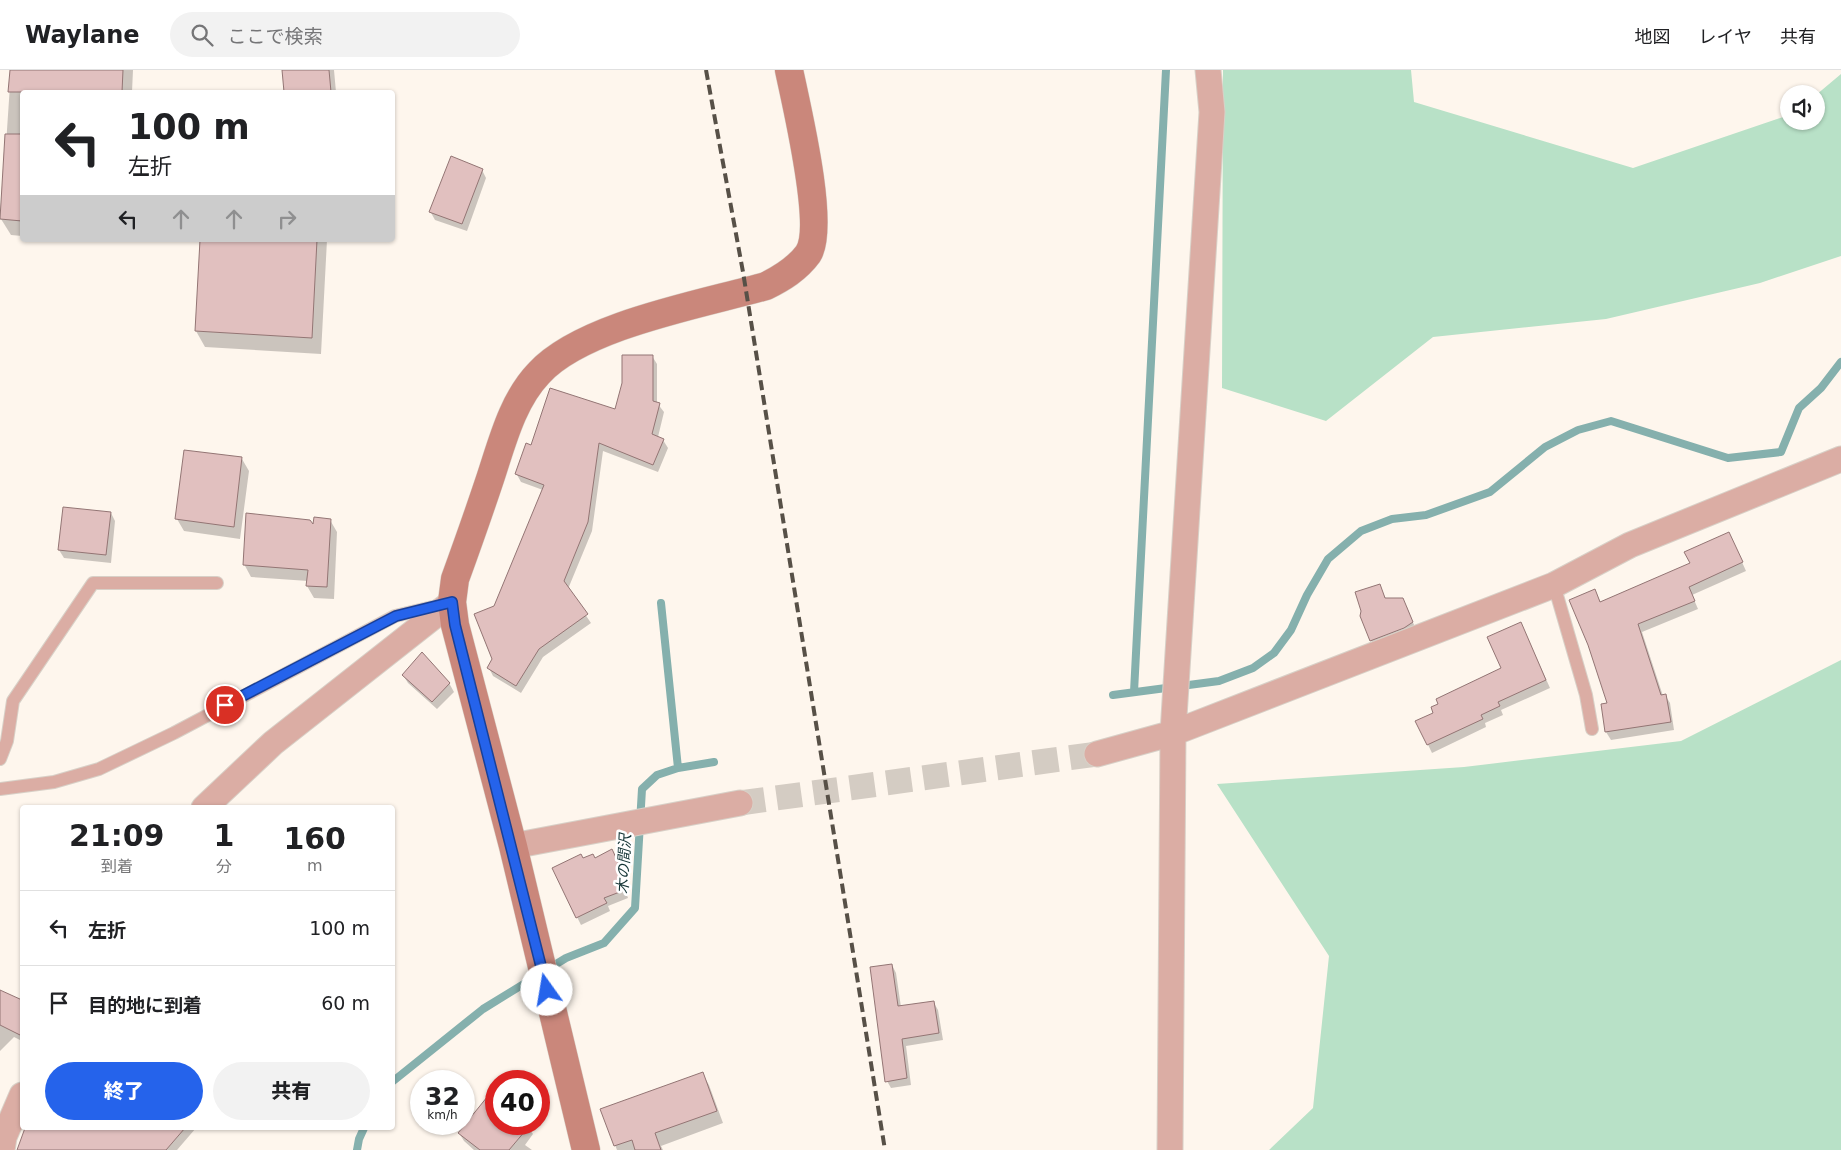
<!DOCTYPE html>
<html lang="ja">
<head>
<meta charset="utf-8">
<style>
	:root { --surface:#fff; --page:#f2f2f2; --text:#202124; --muted:#757577; --line:#e0e0e0; --accent:#2563eb }
	body { margin:0; font-family:"DejaVu Sans","Noto Sans JP",sans-serif; background:var(--page); color:var(--text); height:100vh; display:flex; flex-direction:column; font-size:19px; white-space:nowrap }
	* { box-sizing:border-box; margin:0 }
	p { font-size:16px; color:var(--muted) }
	.icon { flex:none; width:28px; height:28px; fill:none; stroke:currentColor; stroke-width:2; stroke-linecap:round; stroke-linejoin:round }
	.map { position:relative; flex:1; overflow:hidden }
	.drawer { position:absolute; left:20px; top:735px; width:375px; height:325px; display:flex; flex-direction:column; background:var(--surface); border-radius:5px; box-shadow:0 1px 4px #0004 }
	.drawer>* { flex:none }
	.guide { position:absolute; left:20px; top:20px; width:375px; height:152px; border-radius:5px; box-shadow:0 1px 4px #0004; background:#fff; color:var(--text); overflow:hidden }
	.controls { position:absolute; left:1780px; top:15px; display:grid; gap:10px }
	.controls a { display:grid; place-items:center; width:45px; height:45px; border-radius:50%; background:var(--surface); box-shadow:0 1px 4px #0004; font-size:25px }
	.speed { position:absolute; left:410px; top:1000px; display:flex; gap:10px; font-size:25px; font-weight:700; text-align:center }
	.speed>* { display:grid; place-content:center; width:65px; height:65px; border-radius:50%; background:var(--surface); box-shadow:0 1px 4px #0004; line-height:1 }
	.speed small { font-size:12px; font-weight:400 }
	.speed .limit { border:8px solid #d22; background:#fff; color:#111 }
	.pin { position:absolute; display:grid; place-items:center; width:42px; height:42px; color:#fff; margin:-21px; border:2px solid #fff; border-radius:50%; box-shadow:0 1px 5px #0007 }
	.me { position:absolute; width:55px; margin:-28px; rotate:347deg; stroke-linejoin:round; filter:drop-shadow(0 0 4px #0008) }
	.turn { display:flex; align-items:center; gap:18px; height:105px; padding:0 25px; font-size:22px }
	.turn .icon { width:65px; height:65px; stroke-width:2.5 }
	.turn b { display:block; font-size:35px; line-height:42px }
	.lanes { display:flex; align-items:center; height:48px; padding:0 25px; background:#0003; justify-content:center; gap:25px; direction:ltr }
	.lanes .off { opacity:.35 }
	.eta { display:flex; justify-content:space-evenly; align-items:center; height:85px; text-align:center }
	.eta b { font-size:30px; font-weight:800; line-height:35px }
	.button { display:flex; gap:10px; margin-top:auto; padding:10px 25px }
	.button a { flex:1; height:58px; border-radius:30px; background:var(--accent); color:#fff; font-size:20px; font-weight:800; line-height:58px; text-align:center }
	.button a+a { background:var(--page); color:var(--text) }
	ul { padding:0; list-style:none }
	li { display:flex; align-items:center; gap:15px; height:75px; padding:0 25px; border-top:1px solid var(--line) }
	li div { flex:1 }
	li b { display:block; font-size:19px }
	li em { font-style:normal }
	header { display:flex; align-items:center; gap:30px; box-sizing:border-box; height:70px; padding:0 25px; background:var(--surface); border-bottom:1px solid var(--line) }
	header strong { font-size:24px }
	nav { display:flex; gap:28px; margin-inline-start:auto; font-size:18px }
	.search { width:350px; height:45px; background:var(--page); display:flex; align-items:center; gap:12px; box-sizing:border-box; padding:0 18px; border-radius:28px; color:var(--muted); font-size:19px }
	.map>svg:first-child { display:block }
	.green { fill:#b8e1c7 }
	.shadow { fill:#0003 }
	.lines { fill:none; stroke-linecap:round; stroke-linejoin:round }
	.stream { stroke:#85b0ad; stroke-width:8 }
	.building { fill:#e1c0bf; stroke:#937574 }
	.street-tunnel { stroke:#d4ccc3; stroke-width:25; stroke-dasharray:25 12; stroke-linecap:butt }
	.lane-casing { stroke:#d8d0c7; stroke-width:14 }
	.street-casing { stroke:#d8d0c7; stroke-width:27 }
	.secondary-casing { stroke:#d8d0c7; stroke-width:29 }
	.lane { stroke:#dbada4; stroke-width:12 }
	.street { stroke:#dbada4; stroke-width:25 }
	.secondary { stroke:#ca877b; stroke-width:28 }
	.rail { stroke:#575047; stroke-width:4; stroke-dasharray:10 5; stroke-linecap:butt }
	.route-casing { stroke:#184099; stroke-width:12 }
	.route { stroke:#2563eb; stroke-width:9 }
	.labels { text-anchor:middle; dominant-baseline:central; stroke-width:5; stroke-linejoin:round; paint-order:stroke }
	.water-label { font-size:15px; font-style:italic; fill:#143435; stroke:#fff }
</style>
</head>
<body>
<header>
<strong>Waylane</strong>
<div class="search"><svg class="icon" aria-label="search" viewBox="0 0 24 24"><circle cx="10" cy="10" r="6"/><path d="M15 15l6 6"/></svg>ここで検索</div>
<nav><a>地図</a><a>レイヤ</a><a>共有</a></nav>
</header>
<div class="map">
<svg width="1841" height="1080" viewBox="0 0 1841 1080">
	<rect width="100%" height="100%" fill="#fef6ed"/>
	<!-- green -->
	<path class="green" d="M 1223,0 L 1411,0 L 1414,32 L 1633,98 L 1789,45 L 1789,51 L 1816,51 L 1816,25 L 1841,4 L 1841,186 L 1760,213 L 1606,249 L 1433,267 L 1326,351 L 1222,318 Z
		M 1841,590 L 1841,1080 L 1269,1080 L 1313,1038 L 1329,886 L 1217,714 L 1464,697 L 1681,671 Z"/>
	<!-- shadow -->
	<path class="shadow" d="M 11,0 L 133,0 L 132,22 L 22,22 L 22,166 L 11,165 L 1,149 Z
		M 283,0 L 334,0 L 336,22 L 286,22 Z
		M 482,100 L 486,108 L 467,161 L 435,150 L 430,141 Z
		M 85,170 L 122,170 L 122,172 Z
		M 201,170 L 327,170 L 321,284 L 205,277 L 196,261 Z
		M 652,286 L 657,294 L 657,333 L 664,342 L 658,367 L 663,370 L 668,378 L 658,402 L 603,381 L 592,461 L 568,519 L 591,553 L 543,587 L 521,623 L 493,606 L 489,598 L 494,589 L 495,537 L 543,420 L 521,412 L 516,403 L 532,376 L 616,341 Z
		M 242,389 L 249,401 L 240,469 L 184,461 L 177,449 Z
		M 111,443 L 115,451 L 111,493 L 64,488 L 59,480 Z
		M 330,450 L 337,462 L 334,529 L 314,528 L 307,516 L 308,511 L 251,507 L 244,494 Z
		M 1733,472 L 1746,501 L 1692,525 L 1698,539 L 1642,562 L 1663,626 L 1665,625 L 1670,633 L 1674,660 L 1611,670 L 1606,662 L 1609,634 L 1595,520 L 1601,533 L 1691,494 Z
		M 1379,515 L 1386,529 L 1407,537 L 1416,560 L 1376,578 L 1371,570 Z
		M 1525,562 L 1550,618 L 1501,640 L 1503,645 L 1485,653 L 1486,657 L 1432,683 L 1417,652 L 1435,643 L 1503,598 Z
		M 403,605 L 449,613 L 454,622 L 437,639 L 408,613 Z
		M 595,789 L 616,789 L 628,813 L 623,815 L 628,828 L 608,836 L 610,841 L 581,855 L 577,847 Z
		M 892,895 L 896,903 L 901,937 L 934,933 L 938,940 L 943,970 L 906,976 L 911,1015 L 891,1018 L 887,1011 Z
		M 0,921 L 22,932 L 22,971 L 14,967 L 0,981 Z
		M 702,1003 L 709,1015 L 723,1053 L 661,1076 L 663,1080 L 617,1080 L 601,1040 Z
		M 490,1025 L 496,1029 L 496,1054 L 526,1054 L 533,1064 L 525,1075 L 532,1080 L 474,1080 L 464,1071 L 459,1063 Z
		M 27,1058 L 81,1058 L 86,1060 L 88,1058 L 196,1058 L 177,1080 L 19,1080 Z"/>
	<g class="lines">
		<!-- stream -->
		<path class="stream" d="M 1134,622 L 1166,0
			M 1113,625 L 1219,611 L 1253,598 L 1274,583 L 1291,560 L 1307,525 L 1328,489 L 1361,461 L 1392,449 L 1426,445 L 1490,422 L 1545,377 L 1578,360 L 1611,351 L 1728,388 L 1781,382 L 1799,338 L 1821,318 L 1841,292
			M 678,698 L 714,692
			M 392,1012 L 483,939 L 566,888 L 604,873 L 635,838 L 642,719 L 657,705 L 678,698 L 661,533
			M 357,1080 L 359,1069 L 364,1058"/>
	</g>
	<!-- building -->
	<path class="building" d="M 10,0 L 123,0 L 122,22 L 8,22 Z
		M 282,0 L 329,0 L 331,22 L 284,22 Z
		M 5,64 L 22,64 L 22,151 L 0,149 Z
		M 451,86 L 483,99 L 462,154 L 429,142 Z
		M 200,170 L 317,170 L 312,268 L 195,261 Z
		M 622,285 L 653,285 L 653,331 L 660,333 L 652,364 L 664,369 L 653,395 L 599,373 L 588,452 L 564,511 L 588,544 L 539,579 L 516,616 L 487,598 L 492,589 L 474,544 L 494,536 L 544,415 L 515,404 L 526,373 L 531,375 L 550,318 L 615,339 L 622,313 Z
		M 184,380 L 242,387 L 234,457 L 175,449 Z
		M 63,437 L 111,442 L 106,485 L 58,480 Z
		M 246,443 L 310,450 L 313,454 L 314,447 L 331,449 L 327,517 L 306,516 L 308,500 L 243,495 Z
		M 1729,462 L 1743,492 L 1689,517 L 1695,531 L 1638,554 L 1661,625 L 1666,624 L 1671,652 L 1605,662 L 1601,634 L 1607,633 L 1588,575 L 1569,530 L 1595,519 L 1600,532 L 1690,493 L 1684,482 Z
		M 1380,514 L 1385,528 L 1403,528 L 1413,552 L 1404,558 L 1370,571 L 1360,546 L 1361,541 L 1355,522 Z
		M 1521,552 L 1546,610 L 1498,632 L 1500,636 L 1481,645 L 1483,649 L 1427,675 L 1415,651 L 1433,643 L 1431,637 L 1438,634 L 1436,629 L 1501,598 L 1487,567 Z
		M 422,582 L 450,613 L 432,632 L 402,605 Z
		M 612,779 L 624,805 L 619,807 L 625,820 L 604,828 L 607,833 L 576,848 L 552,798 L 581,784 L 583,788 L 593,784 L 595,788 Z
		M 892,894 L 898,936 L 934,931 L 939,963 L 902,969 L 907,1008 L 885,1012 L 870,897 Z
		M 0,920 L 22,930 L 22,966 L 0,955 Z
		M 703,1002 L 717,1041 L 655,1063 L 661,1080 L 635,1080 L 632,1070 L 614,1076 L 600,1039 Z
		M 496,1016 L 496,1054 L 531,1054 L 509,1080 L 480,1080 L 458,1063 Z
		M 25,1058 L 185,1058 L 166,1080 L 17,1080 Z"/>
	<g class="lines">
		<!-- street-tunnel -->
		<path class="street-tunnel" d="M 740,733 L 1097,684"/>
		<defs>
			<path id="lane" d="M 1554,515 L 1586,625 L 1592,659
				M 0,689 L 7,671 L 13,631 L 93,513 L 217,513
				M 0,719 L 54,712 L 99,699 L 174,663 L 395,546 L 437,536"/>
			<path id="street" d="M 1097,684 L 1173,663 L 1554,515 L 1630,475 L 1841,389
				M 204,738 L 273,673 L 452,532
				M 513,776 L 740,733
				M 2,1080 L 4,1067 L 22,1025
				M 1170,1080 L 1173,663 L 1212,42 L 1208,0"/>
			<path id="secondary" d="M 586,1080 L 513,776 L 455,555 L 452,532 L 455,509 C 467,476 479,442 490,409 C 502,373 512,331 539,303 C 583,255 703,234 766,216 C 782,208 797,199 808,184 C 826,157 796,34 789,0"/>
		</defs>
		<!-- lane casing -->
		<use href="#lane" class="lane-casing"/>
		<!-- street casing -->
		<use href="#street" class="street-casing"/>
		<!-- secondary casing -->
		<use href="#secondary" class="secondary-casing"/>
		<!-- lane -->
		<use href="#lane" class="lane"/>
		<!-- street -->
		<use href="#street" class="street"/>
		<!-- secondary -->
		<use href="#secondary" class="secondary"/>
		<!-- rail -->
		<path class="rail" d="M 706,0 L 743,202 L 885,1080"/>
	</g>
	<g class="lines">
		<defs>
			<path id="route" d="M 225,635 L 396,546 L 452,532 L 455,555 L 547,920"/>
		</defs>
		<!-- route casing -->
		<use href="#route" class="route-casing"/>
		<!-- route -->
		<use href="#route" class="route"/>
	</g>
	<g class="labels">
		<!-- water labels -->
		<g class="water-label">
			<text transform="translate(624 794) rotate(-87)">木の間沢</text>
		</g>
	</g>
</svg>
<div class="controls">
<a><svg class="icon" aria-label="sound" viewBox="0 0 24 24"><path d="M4 9h4l5-4v14l-5-4H4zM17 9q2 3 0 6"/></svg></a>
</div>
<div class="speed"><div>32<small>km/h</small></div><div class="limit">40</div></div>
<div class="pin" style="left:225px;top:635px;background:#d93025"><svg class="icon" aria-label="arrive" viewBox="0 0 24 24"><path d="M6 21V4h12l-3 4 3 4H6"/></svg></div>
<svg class="me" style="left:547px;top:920px" viewBox="-20 -20 40 40"><circle r="19" fill="#fff"/><path d="M0-13L10 11 0 6-10 11z" fill="#2563eb"/></svg>
<div class="guide">
<div class="turn"><svg class="icon" aria-label="left" viewBox="0 0 24 24"><path d="M17 20v-9H6M10 6l-5 5 5 5"/></svg><div><b>100 m</b>左折</div></div>
<div class="lanes"><svg class="icon" aria-label="left" viewBox="0 0 24 24"><path d="M17 20v-9H6M10 6l-5 5 5 5"/></svg><svg class="icon off" aria-label="ahead" viewBox="0 0 24 24"><path d="M12 20V5M6 11l6-6 6 6"/></svg><svg class="icon off" aria-label="ahead" viewBox="0 0 24 24"><path d="M12 20V5M6 11l6-6 6 6"/></svg><svg class="icon off" aria-label="right" viewBox="0 0 24 24"><path d="M7 20v-9h11M14 6l5 5-5 5"/></svg></div>
</div>
<section class="drawer">
<div class="eta">
<div><b>21:09</b><p>到着</p></div>
<div><b>1</b><p>分</p></div>
<div><b>160</b><p>m</p></div>
</div>
<ul>
<li><svg class="icon" aria-label="left" viewBox="0 0 24 24"><path d="M17 20v-9H6M10 6l-5 5 5 5"/></svg><div><b>左折</b></div><em>100 m</em></li>
<li><svg class="icon" aria-label="arrive" viewBox="0 0 24 24"><path d="M6 21V4h12l-3 4 3 4H6"/></svg><div><b>目的地に到着</b></div><em>60 m</em></li>
</ul>
<div class="button"><a>終了</a><a>共有</a></div>
</section>
</div>
</body>
</html>
